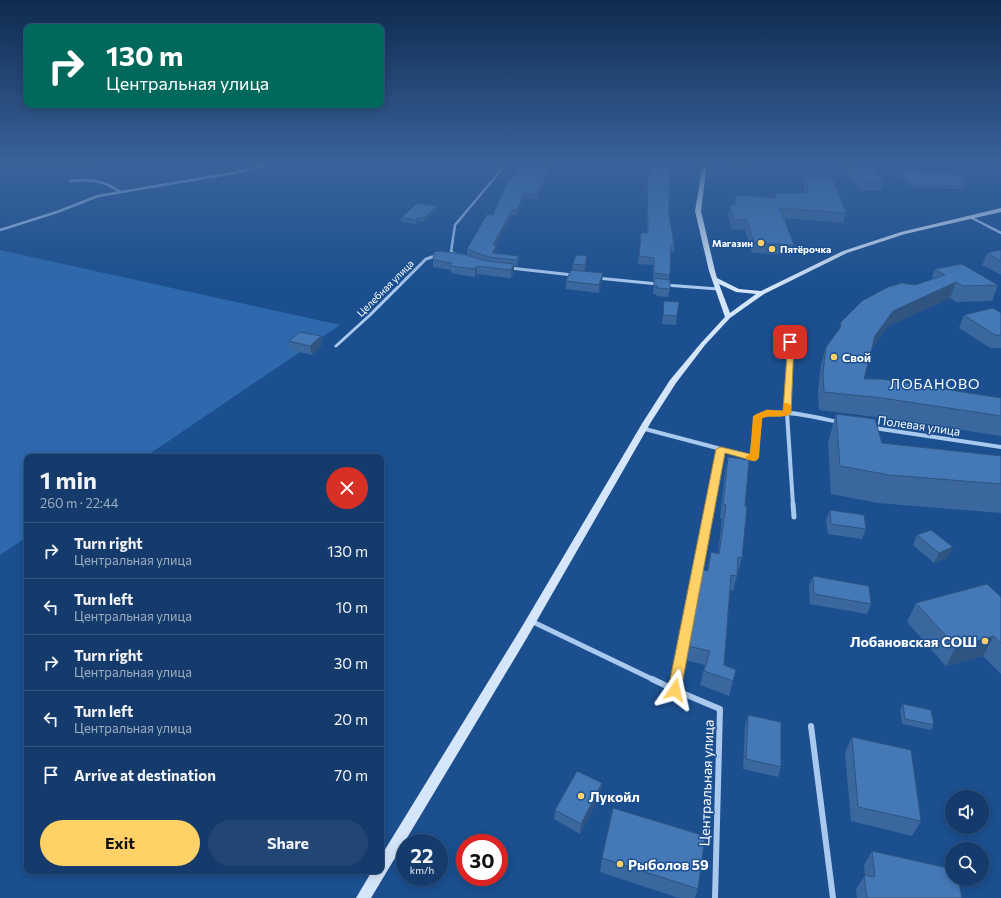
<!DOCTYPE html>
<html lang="en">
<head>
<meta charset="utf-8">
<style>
	:root { --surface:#143b6b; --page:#214673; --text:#f1f3f6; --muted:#9dadc1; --line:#33557e; --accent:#ffd166 }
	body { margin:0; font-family:Commissioner,sans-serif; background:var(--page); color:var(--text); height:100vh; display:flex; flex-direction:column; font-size:15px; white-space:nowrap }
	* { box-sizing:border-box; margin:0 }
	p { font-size:13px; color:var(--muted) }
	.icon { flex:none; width:22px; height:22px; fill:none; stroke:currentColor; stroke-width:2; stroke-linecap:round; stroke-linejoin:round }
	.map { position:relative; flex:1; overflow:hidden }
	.panel { position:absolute; left:24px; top:454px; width:360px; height:420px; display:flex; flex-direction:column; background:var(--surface); border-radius:8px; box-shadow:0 2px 10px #0003,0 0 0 1px var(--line) }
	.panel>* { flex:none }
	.top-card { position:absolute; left:24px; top:24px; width:360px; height:84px; border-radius:8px; box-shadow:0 2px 10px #0003,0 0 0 1px var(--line); background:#00695c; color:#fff; overflow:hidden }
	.buttons { position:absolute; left:945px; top:790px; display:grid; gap:8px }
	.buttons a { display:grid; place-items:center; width:44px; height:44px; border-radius:50%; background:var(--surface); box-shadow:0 2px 10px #0003,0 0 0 1px var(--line); font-size:20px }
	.speed { position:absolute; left:396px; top:834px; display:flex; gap:8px; font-size:20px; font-weight:700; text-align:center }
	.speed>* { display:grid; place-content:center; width:52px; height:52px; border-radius:50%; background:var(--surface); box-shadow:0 2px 10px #0003,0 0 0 1px var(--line); line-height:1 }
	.speed small { font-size:10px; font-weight:400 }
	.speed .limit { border:6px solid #d22; background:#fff; color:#111 }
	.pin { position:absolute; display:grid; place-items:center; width:34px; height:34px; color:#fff; margin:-17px; border-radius:8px; box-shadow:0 2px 6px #0006 }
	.me { position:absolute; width:44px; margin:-22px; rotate:11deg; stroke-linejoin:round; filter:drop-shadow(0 0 3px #0008) }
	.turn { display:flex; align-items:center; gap:14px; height:84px; padding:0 16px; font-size:18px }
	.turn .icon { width:52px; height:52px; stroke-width:2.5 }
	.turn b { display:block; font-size:28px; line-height:34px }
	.round { display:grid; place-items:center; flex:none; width:42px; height:42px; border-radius:21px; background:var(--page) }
	.headline { display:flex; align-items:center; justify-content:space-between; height:68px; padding:0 16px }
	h1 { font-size:24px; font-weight:700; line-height:30px }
	.action { display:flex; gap:8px; margin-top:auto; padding:8px 16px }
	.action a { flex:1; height:46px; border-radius:24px; background:var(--accent); color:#111; font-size:16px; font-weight:700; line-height:46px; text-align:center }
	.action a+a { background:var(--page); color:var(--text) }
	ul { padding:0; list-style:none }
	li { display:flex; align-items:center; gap:12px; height:56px; padding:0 16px; border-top:1px solid var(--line) }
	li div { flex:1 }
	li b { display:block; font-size:15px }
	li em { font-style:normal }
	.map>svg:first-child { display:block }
	.green { fill:#2e69ad }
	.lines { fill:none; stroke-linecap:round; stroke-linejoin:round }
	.river { fill:#3c6290; fill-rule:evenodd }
	.minor-far4 { stroke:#a9c9ee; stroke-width:2.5 }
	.minor-far3 { stroke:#a9c9ee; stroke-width:3 }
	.minor-far2 { stroke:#a9c9ee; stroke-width:4 }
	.minor-far1 { stroke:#a9c9ee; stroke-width:5 }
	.minor { stroke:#a9c9ee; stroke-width:6 }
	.secondary { fill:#d6e6fa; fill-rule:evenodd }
	.wall { fill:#3a679d }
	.shaded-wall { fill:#305480 }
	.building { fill:#4478b7; stroke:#305480 }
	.route { fill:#ffd166; stroke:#a68842 }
	.slow { fill:#f59e0b }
	.poi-dot { fill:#ffd166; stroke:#1b4f8f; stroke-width:1.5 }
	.labels { text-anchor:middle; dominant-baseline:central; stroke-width:3; stroke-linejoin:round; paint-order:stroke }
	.far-poi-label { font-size:10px; font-weight:bold; fill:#fff; stroke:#1b4f8f; text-anchor:end }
	.far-street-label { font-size:10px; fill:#fff; stroke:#1b4f8f }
	.poi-label { font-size:12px; font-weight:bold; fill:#fff; stroke:#1b4f8f; text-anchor:start }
	.street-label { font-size:12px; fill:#fff; stroke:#1b4f8f }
	.quarter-label { font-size:14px; letter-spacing:1px; fill:#fff; stroke:#1b4f8f }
	.near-poi-label { font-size:14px; font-weight:bold; fill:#fff; stroke:#1b4f8f; text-anchor:start }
	.near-street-label { font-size:14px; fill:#fff; stroke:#1b4f8f }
</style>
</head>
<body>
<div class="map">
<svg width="1001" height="898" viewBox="0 0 1001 898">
	<rect width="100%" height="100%" fill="#1b4f8f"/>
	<!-- green -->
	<path class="green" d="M 0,250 L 340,325 L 145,457 L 27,457 L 27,537 L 0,555 Z"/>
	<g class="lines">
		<!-- river -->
		<path class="river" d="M 0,163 L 98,163 L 95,166 L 90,168 L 0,168 Z"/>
		<!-- minor-far4 -->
		<path class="minor-far4" d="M 70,181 C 89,179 104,180 120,192
			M 970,217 L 1001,233
			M 0,230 L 57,212 L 98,196 L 233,173 L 276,163
			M 452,253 L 451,252 L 455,225 L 507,163"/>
		<!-- minor-far3 -->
		<path class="minor-far3" d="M 451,252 L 455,254
			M 510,268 L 573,275
			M 597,278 L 658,284
			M 665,285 L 718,289
			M 336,346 L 370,315 L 426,259 L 438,255
			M 789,365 L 790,342"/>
		<!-- minor-far2 -->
		<path class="minor-far2" d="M 789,364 L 787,413 L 793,505
			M 874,428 L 1001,447
			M 645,429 L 721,449
			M 710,505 L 721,449 L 754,458 L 757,418 C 766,404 823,419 838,422"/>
		<!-- minor-far1 -->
		<path class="minor-far1" d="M 793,504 L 794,517
			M 531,621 L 654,680
			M 677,680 L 711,504"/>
		<!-- minor -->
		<path class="minor" d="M 652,679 L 675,690
			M 677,679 L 675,690 L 720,709 L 715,898
			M 811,726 L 833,898"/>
		<!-- secondary -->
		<path class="secondary" d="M 703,163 L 707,163 L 701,211 L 715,271 L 717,278 L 739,289 L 761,291 L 843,251 L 901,232 L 1001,208 L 1001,212 L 905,234 L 847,253 L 764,294 L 730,318 L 705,345 L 676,383 L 651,422 L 528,636 L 371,898 L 356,898 L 372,871 L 381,871 L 381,856 L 520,630 L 643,422 L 670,380 L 701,343 L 725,317 L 709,271 L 695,211 ZM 719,284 L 736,292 L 756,294 L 730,313 Z"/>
	</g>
	<!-- wall -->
	<path class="wall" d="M 554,163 L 537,200 L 524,198 L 517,216 L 512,215 L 496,245 L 497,245 L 497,251 L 496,253 L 519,256 L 519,261 L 517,266 L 514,266 L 514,272 L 511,278 L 477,274 L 475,277 L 451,273 L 451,270 L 433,267 L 433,260 L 467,255 L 467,249 L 493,215 L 510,181 Z
		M 732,163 L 753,163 L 752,170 L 732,168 Z
		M 844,163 L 866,163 L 883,181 L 880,191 L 861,191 L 842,170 Z
		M 901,172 L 967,186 L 966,189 L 912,188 L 899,175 Z
		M 647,173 L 669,183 L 669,213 L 674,245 L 674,252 L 671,252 L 669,280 L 670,289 L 668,297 L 656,296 L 656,294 L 653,294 L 654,281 L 653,281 L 653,265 L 638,264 L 641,233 L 647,233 Z
		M 806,177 L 846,213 L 843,223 L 784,218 L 794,245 L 791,255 L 752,253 L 745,230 L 732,229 L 728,215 L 730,205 L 735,205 L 736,195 L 773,198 L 775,193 L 804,193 L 804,187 Z
		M 437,209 L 424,222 L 418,221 L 416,224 L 401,222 L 401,218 Z
		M 1001,250 L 1001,275 L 982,265 L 987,253 Z
		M 587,256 L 587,264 L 585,271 L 603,273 L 602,281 L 599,293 L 566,289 L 566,281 L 572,270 L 573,264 Z
		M 935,269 L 998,285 L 992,301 L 956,302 L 950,298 L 887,327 L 871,350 L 864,379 L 1001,416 L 1001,436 L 876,417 L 819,410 L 818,391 L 821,365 L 826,347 L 915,285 L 931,280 Z
		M 664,301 L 677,316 L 676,325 L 662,324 Z
		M 1001,313 L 1001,348 L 990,348 L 959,328 L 964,315 Z
		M 321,336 L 322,345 L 312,355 L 291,350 L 289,341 Z
		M 836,414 L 882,443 L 1001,456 L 1001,513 L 878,503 L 831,494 L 828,442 Z
		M 728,457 L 742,558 L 738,572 L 737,572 L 737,576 L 733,591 L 730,590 L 724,665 L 736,670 L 729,696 L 700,685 L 705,665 L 685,660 L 703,570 L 707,571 L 711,552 L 718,553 L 722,519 L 720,518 L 725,471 Z
		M 830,510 L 866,529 L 862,539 L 828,534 L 826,520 Z
		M 917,535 L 948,557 L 934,563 L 913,545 Z
		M 813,576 L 871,604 L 867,614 L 810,604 L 809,586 Z
		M 1001,597 L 1001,674 L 983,656 L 946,666 L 907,622 L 916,603 Z
		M 903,704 L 934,725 L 931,730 L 902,724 L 900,709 Z
		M 748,715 L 781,767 L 778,777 L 743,769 L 745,725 Z
		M 852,737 L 921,821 L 912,836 L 851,821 L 845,752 Z
		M 601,793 L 580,834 L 554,819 L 555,810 Z
		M 872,851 L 962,898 L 857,898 L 856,889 L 865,875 L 864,865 Z
		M 602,858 L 698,889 L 695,898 L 679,898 L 600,872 Z"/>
	<!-- shaded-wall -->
	<path class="shaded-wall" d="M 552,163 L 554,163 L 537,200 L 537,194 Z
		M 524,193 L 524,198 L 517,216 L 517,210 Z
		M 437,206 L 437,209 L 424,222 L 424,218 Z
		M 512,210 L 512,215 L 493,250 L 493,245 Z
		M 418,218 L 418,221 L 416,224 L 416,220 Z
		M 497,245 L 497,251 L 493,258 L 492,253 Z
		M 519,256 L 519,261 L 517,266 L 517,260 Z
		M 587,256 L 587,264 L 584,273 L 585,265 Z
		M 514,264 L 514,272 L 511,278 L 511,270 Z
		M 477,266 L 477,274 L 475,277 L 475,269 Z
		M 603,273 L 602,281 L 599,293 L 599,285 Z
		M 956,282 L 950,298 L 887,327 L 869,353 L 875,336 L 893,311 Z
		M 321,336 L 322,345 L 312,355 L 310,346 Z
		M 953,547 L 948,557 L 934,563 L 939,553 Z
		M 994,636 L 983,656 L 946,666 L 956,647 Z
		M 602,783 L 601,793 L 580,834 L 581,824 Z"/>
	<!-- building -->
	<path class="building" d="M 523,163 L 552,163 L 537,194 L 524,193 L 517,210 L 512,210 L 493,245 L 497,245 L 492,253 L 519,256 L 517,260 L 489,257 L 467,249 L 487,214 L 493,215 L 508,181 L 510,181 Z
		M 653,163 L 672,163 L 669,182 L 669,213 L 674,245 L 671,245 L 670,275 L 654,273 L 654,258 L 639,256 L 641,233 L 648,233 L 647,173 L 651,174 Z
		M 740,163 L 753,163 L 753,164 Z
		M 847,163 L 866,163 L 883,181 L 864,181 Z
		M 901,172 L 960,174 L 967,186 L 914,185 Z
		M 806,177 L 833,180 L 846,213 L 780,208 L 794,245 L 754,243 L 747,220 L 734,219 L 730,205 L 736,205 L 736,195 L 776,198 L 775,193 L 808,193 Z
		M 417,203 L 437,206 L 424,218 L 418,218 L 416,220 L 401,218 Z
		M 1001,250 L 1001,261 L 987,253 Z
		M 440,251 L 463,254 L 487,261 L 514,264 L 511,270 L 477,266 L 475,269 L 450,266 L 452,263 L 433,260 L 434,252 Z
		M 576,255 L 587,256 L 585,265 L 573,264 Z
		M 962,264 L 998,285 L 963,286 L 956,282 L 893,311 L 875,336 L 864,379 L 881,379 L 1001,398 L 1001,416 L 882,398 L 824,392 L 823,373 L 826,347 L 840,328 L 841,322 L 862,301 L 888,287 L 902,283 L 915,285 L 945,275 L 935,269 Z
		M 571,270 L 603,273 L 599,285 L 566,281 Z
		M 654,278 L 670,280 L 670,289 L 657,288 L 657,286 L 654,286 Z
		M 664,301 L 679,302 L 677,316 L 663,315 Z
		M 993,308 L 1001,313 L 1001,335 L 995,335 L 964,315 Z
		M 300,332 L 321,336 L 310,346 L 289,341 Z
		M 836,414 L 875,419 L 882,443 L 1001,456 L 1001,484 L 889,475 L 840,466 Z
		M 728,457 L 749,460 L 745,506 L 747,507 L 742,558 L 738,557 L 737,576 L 731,575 L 724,665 L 736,670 L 733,681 L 704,671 L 710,651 L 688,646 L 703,570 L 708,571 L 711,552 L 719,554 L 726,505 L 723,504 Z
		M 830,510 L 864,515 L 866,529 L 831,524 Z
		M 931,530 L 953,547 L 939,553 L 917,535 Z
		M 813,576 L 869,586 L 871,604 L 814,594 Z
		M 987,584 L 1001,597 L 1001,643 L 994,636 L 956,647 L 916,603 Z
		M 903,704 L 931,710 L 934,725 L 905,719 Z
		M 748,715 L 781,722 L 781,767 L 746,759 Z
		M 852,737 L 911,750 L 921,821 L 858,807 Z
		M 577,771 L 602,783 L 581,824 L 555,810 Z
		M 613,808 L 705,836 L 698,889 L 602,858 Z
		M 872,851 L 952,869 L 952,879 L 958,879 L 962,898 L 867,898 L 864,875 L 875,877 Z"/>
	<!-- sky -->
	<linearGradient id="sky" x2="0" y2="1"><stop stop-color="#0f2b4f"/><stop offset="0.57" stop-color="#39639b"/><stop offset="1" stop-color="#39639b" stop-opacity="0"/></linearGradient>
	<rect width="1001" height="288" fill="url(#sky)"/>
	<!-- route -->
	<path class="route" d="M 788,340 L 790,340 L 794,342 L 791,413 C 784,419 771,414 762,418 L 757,460 L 754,461 L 725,453 L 681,690 L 679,694 L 675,695 L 670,694 L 668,690 L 716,449 L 721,447 L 750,454 L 755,415 L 767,410 L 783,411 Z"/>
	<!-- slow -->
	<path class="slow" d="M 784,403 L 787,403 L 791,405 L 791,413 C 784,419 771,414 762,418 L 759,458 L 754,461 L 747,459 L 745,457 L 750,454 L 753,416 L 767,410 L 783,411 Z"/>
	<!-- markers -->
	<g class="poi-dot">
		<circle cx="761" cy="243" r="4"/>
		<circle cx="772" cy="249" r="4"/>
		<circle cx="834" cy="357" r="4"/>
		<circle cx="985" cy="641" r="4"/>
		<circle cx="581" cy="796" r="4"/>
		<circle cx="620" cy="864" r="4"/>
	</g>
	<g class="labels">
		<!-- far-poi labels -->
		<g class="far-poi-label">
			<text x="753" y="243">Магазин</text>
			<text x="780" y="249" text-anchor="start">Пятёрочка</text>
		</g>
		<!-- far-street labels -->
		<g class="far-street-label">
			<text transform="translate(385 288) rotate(-45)">Целебная улица</text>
		</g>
		<!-- poi labels -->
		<g class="poi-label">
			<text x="842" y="357">Свой</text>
		</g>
		<!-- street labels -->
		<g class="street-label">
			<text transform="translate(919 425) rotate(8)">Полевая улица</text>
		</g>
		<!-- quarter labels -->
		<g class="quarter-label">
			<text x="935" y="383">ЛОБАНОВО</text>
		</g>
		<!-- near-poi labels -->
		<g class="near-poi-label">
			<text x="977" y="641" text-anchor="end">Лобановская СОШ</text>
			<text x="589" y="796">Лукойл</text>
			<text x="628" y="864">Рыболов 59</text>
		</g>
		<!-- near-street labels -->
		<g class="near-street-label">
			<text transform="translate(706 783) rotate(-88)">Центральная улица</text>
		</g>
	</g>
</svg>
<div class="buttons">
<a><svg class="icon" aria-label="sound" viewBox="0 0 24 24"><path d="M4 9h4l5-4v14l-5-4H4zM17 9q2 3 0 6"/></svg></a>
<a><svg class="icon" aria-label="search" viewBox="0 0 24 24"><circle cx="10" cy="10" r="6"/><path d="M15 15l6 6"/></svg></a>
</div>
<div class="speed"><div>22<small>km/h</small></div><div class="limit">30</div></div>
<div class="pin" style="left:790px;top:342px;background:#d93025"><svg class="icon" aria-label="arrive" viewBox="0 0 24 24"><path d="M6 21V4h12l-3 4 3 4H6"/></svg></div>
<svg class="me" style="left:675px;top:690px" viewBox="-20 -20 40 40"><path d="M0-17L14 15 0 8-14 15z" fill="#ffd166" stroke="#fff" stroke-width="4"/></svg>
<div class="top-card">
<div class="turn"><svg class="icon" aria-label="right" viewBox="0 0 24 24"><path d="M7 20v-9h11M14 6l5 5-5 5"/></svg><div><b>130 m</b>Центральная улица</div></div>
</div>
<section class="panel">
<div class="headline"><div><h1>1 min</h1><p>260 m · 22:44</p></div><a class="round" style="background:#d93025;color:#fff"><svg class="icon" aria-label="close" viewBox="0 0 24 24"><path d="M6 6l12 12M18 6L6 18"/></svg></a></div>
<ul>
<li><svg class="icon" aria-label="right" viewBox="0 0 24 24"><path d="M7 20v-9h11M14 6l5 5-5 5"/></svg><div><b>Turn right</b><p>Центральная улица</p></div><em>130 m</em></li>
<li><svg class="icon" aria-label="left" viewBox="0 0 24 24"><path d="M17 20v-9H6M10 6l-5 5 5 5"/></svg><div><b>Turn left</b><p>Центральная улица</p></div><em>10 m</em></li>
<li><svg class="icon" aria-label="right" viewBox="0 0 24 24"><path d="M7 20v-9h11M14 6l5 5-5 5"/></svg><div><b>Turn right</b><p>Центральная улица</p></div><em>30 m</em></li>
<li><svg class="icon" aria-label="left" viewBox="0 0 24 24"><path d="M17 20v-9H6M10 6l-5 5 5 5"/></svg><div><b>Turn left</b><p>Центральная улица</p></div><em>20 m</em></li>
<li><svg class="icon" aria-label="arrive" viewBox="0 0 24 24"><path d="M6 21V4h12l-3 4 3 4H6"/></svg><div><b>Arrive at destination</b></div><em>70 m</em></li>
</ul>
<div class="action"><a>Exit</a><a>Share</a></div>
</section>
</div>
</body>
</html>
